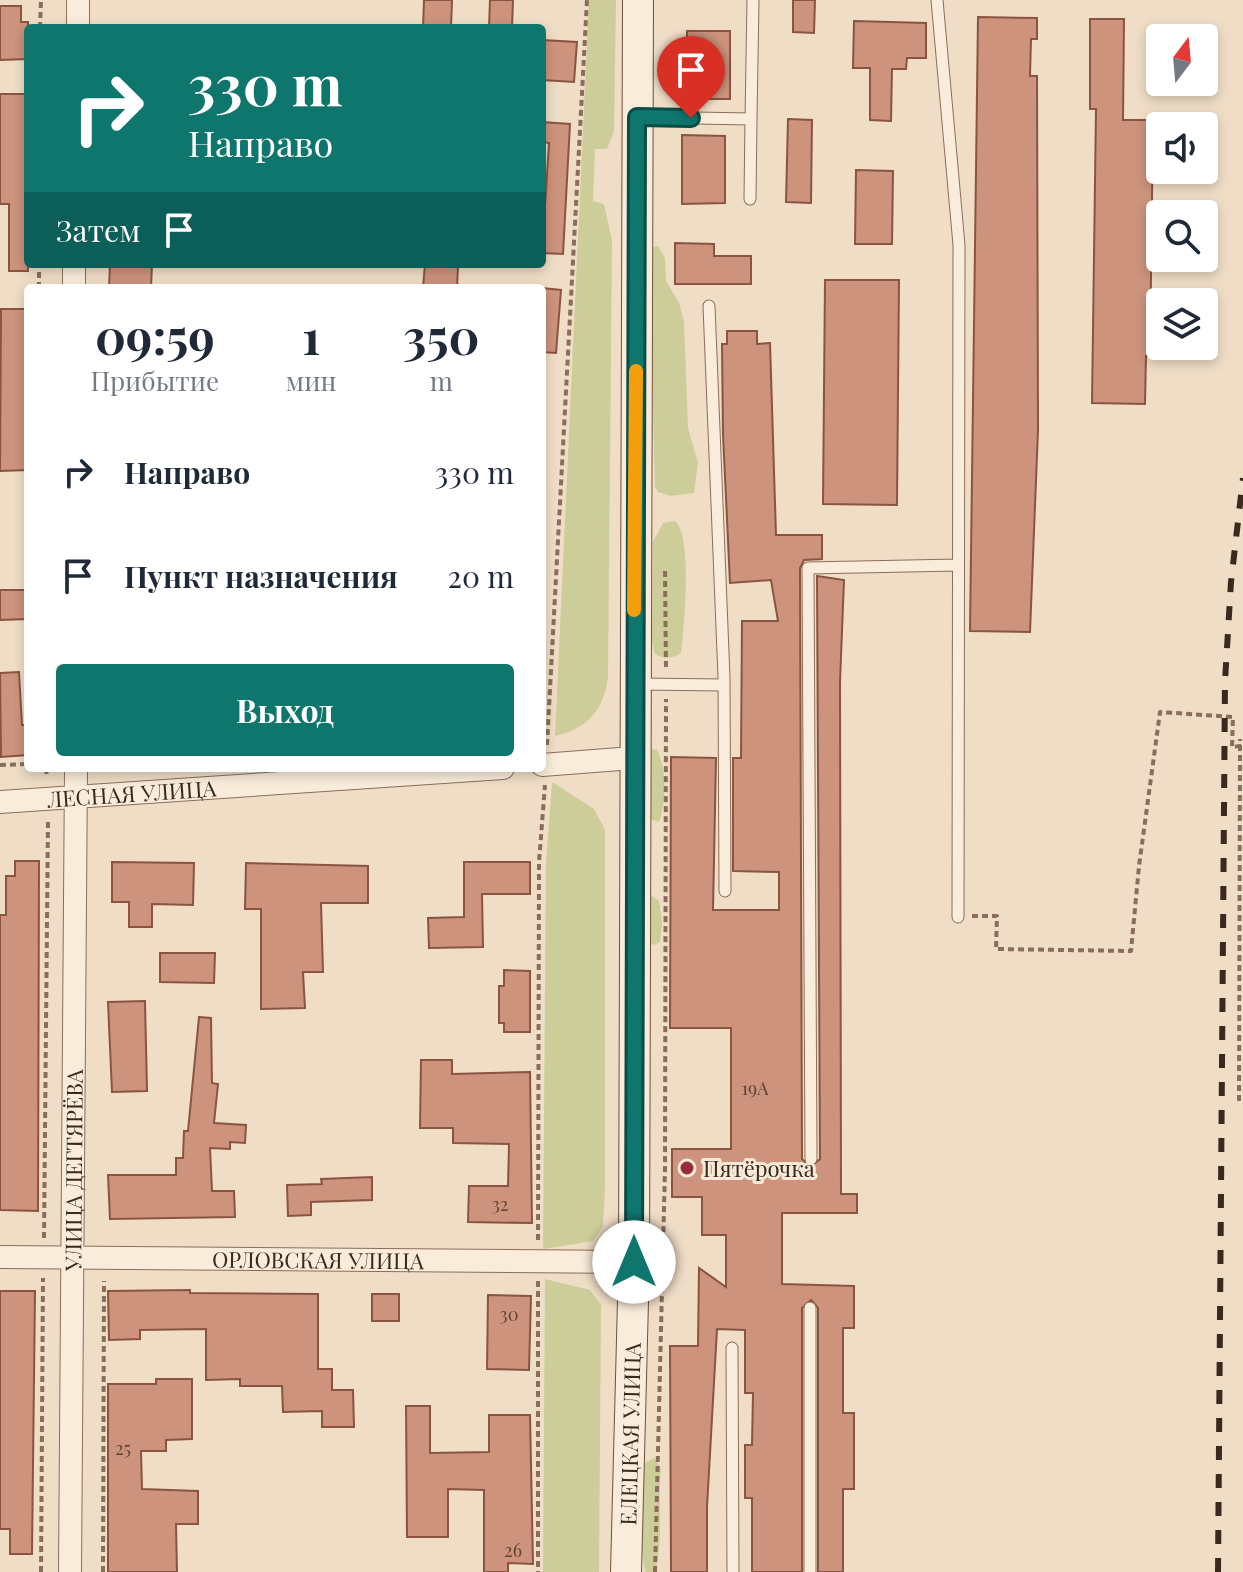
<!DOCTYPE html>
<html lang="ru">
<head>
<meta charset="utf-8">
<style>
	:root { --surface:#fff; --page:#f2f2f3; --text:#1f2937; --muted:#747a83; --accent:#0f766e }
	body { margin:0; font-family:"Playfair Display",serif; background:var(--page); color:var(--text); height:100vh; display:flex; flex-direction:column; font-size:30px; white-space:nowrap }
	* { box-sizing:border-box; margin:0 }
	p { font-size:26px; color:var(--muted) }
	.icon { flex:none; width:44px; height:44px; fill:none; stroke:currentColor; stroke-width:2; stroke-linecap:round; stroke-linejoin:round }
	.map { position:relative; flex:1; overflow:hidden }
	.details { position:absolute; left:24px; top:284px; width:522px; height:488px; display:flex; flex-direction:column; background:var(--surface); border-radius:8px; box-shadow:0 4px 12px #0003 }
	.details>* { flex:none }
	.top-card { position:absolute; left:24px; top:24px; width:522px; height:244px; border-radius:8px; box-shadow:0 4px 12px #0003; background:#0f766e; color:#fff; overflow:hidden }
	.needle { width:52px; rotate:16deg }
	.tools { position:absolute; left:1146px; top:24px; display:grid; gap:16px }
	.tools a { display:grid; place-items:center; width:72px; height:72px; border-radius:8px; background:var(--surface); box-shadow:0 4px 12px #0003; font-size:40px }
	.pin { position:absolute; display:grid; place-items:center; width:68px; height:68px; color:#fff; margin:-82px -34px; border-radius:50% 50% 50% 0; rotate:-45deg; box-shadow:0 0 8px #0007 }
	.pin .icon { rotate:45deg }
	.me { position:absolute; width:88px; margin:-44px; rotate:0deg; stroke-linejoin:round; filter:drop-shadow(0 0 6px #0008) }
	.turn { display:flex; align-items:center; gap:28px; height:168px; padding:0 32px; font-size:36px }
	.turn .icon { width:104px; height:104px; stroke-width:2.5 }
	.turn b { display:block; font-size:56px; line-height:68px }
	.then { display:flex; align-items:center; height:76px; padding:0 32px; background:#0003; gap:16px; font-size:30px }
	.eta { display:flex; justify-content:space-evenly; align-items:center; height:136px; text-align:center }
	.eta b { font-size:48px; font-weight:700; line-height:56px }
	.action { display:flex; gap:16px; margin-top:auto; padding:16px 32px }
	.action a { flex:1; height:92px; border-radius:8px; background:var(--accent); color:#fff; font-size:32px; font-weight:700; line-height:92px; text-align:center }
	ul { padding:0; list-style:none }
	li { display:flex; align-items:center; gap:24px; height:104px; padding:0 32px }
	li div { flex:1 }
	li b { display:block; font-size:30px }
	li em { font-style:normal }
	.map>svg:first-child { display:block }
	.green { fill:#cdcd9a }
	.building { fill:#cd937c; stroke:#8a5441; stroke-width:2 }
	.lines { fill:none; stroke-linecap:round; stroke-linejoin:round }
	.service-casing { stroke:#8a6e5b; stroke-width:13 }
	.minor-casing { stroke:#8a6e5b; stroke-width:24 }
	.secondary-casing { stroke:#6c503e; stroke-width:32 }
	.path { stroke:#8a6e5b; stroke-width:4; stroke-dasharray:6 4; stroke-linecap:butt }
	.service { stroke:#f9ecda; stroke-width:11 }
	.minor { stroke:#f9ecda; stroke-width:22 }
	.secondary { stroke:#f9ecda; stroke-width:30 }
	.rail { stroke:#3a291f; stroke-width:6; stroke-dasharray:14 14; stroke-linecap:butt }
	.route-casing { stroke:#0a4d48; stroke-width:20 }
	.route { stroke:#0f766e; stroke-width:14 }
	.slow { stroke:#f59e0b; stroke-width:14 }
	.poi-dot { fill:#9a2b3a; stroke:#f6e9d6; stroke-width:3 }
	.labels { text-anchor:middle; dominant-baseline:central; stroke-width:6; stroke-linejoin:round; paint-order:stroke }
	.number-label { font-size:18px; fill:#5f4436 }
	.street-label { font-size:22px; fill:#3a291f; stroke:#f6e9d6 }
	.poi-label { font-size:22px; fill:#3a291f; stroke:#f6e9d6; text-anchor:start }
</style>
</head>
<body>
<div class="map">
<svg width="1243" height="1572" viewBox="0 0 1243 1572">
	<rect width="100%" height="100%" fill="#efddc6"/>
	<!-- green -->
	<path class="green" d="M 589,0 L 616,0 L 614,131 L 607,149 L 595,149 L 593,201 L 604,204 L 612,240 L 608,677 C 604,709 588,729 555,736 Z
		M 658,246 L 665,258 L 666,281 L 679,303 L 684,322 L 688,428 L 698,463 L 694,493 L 671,496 L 658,492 L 655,487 L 649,255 L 651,248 Z
		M 675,521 C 693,535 684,629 681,653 C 673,659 664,659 655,654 L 652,642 L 653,542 L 663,523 Z
		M 651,749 L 657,750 C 667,768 666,803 659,822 L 647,818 L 644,751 Z
		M 552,782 L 594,809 L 605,830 L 605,1188 L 603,1226 L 593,1241 L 543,1249 L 546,863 Z
		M 649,894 L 659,901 L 662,922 L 660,942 L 654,945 L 649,942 Z
		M 545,1279 L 590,1290 L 601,1305 L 599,1572 L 543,1572 Z
		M 654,1458 L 661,1468 C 657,1502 664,1539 655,1572 L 646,1572 C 640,1556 637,1480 643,1464 Z"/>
	<!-- building -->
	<path class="building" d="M 424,0 L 452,0 L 451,28 L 423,28 Z
		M 490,0 L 513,0 L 512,28 L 489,28 Z
		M 793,0 L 815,0 L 814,33 L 793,32 Z
		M 0,6 L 21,6 L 21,22 L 28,22 L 28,59 L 0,60 Z
		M 978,17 L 1037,18 L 1037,39 L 1031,39 L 1030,76 L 1037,76 L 1038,430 L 1030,632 L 970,631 Z
		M 1090,19 L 1124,19 L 1123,120 L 1153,120 L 1150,356 L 1146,356 L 1145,404 L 1092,403 L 1096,109 L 1090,109 Z
		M 854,21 L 926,23 L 926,58 L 907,58 L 906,69 L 892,69 L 891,121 L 870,120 L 870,68 L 853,68 Z
		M 687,31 L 730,31 L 730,99 L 687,99 Z
		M 542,40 L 577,42 L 574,82 L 542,80 Z
		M 0,94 L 28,94 L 28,271 L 9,271 L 9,204 L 0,204 Z
		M 788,119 L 812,120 L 811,203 L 786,202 Z
		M 542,122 L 570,124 L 563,254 L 542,253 L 549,143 L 542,142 Z
		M 682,135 L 725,136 L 725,203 L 682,204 Z
		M 856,170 L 893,171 L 892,244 L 855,244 Z
		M 675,243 L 714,244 L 714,256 L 751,256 L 751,284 L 675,284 Z
		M 110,264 L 152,264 L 151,288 L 109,288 Z
		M 425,264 L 458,266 L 457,288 L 423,288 Z
		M 825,280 L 899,280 L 897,505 L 823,504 Z
		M 542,288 L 561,290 L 556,353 L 542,352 Z
		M 1,309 L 28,309 L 28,470 L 0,471 Z
		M 727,331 L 757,331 L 757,344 L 770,343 L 776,535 L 822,535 L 822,559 L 804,560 L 800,568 L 802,1159 L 810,1167 L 820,1159 L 817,576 L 844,580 L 840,682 L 841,1194 L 857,1194 L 857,1213 L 782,1213 L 782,1284 L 854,1286 L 854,1328 L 843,1328 L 843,1413 L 854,1413 L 854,1489 L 843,1489 L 843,1572 L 818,1572 L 818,1308 L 811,1300 L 802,1308 L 802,1572 L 752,1572 L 752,1498 L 745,1498 L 745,1445 L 752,1445 L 753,1393 L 745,1393 L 745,1330 L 717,1329 L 707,1507 L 707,1572 L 671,1572 L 670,1346 L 698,1346 L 699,1268 L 726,1287 L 726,1235 L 702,1235 L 702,1197 L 672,1197 L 672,1149 L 731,1149 L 731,1028 L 670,1028 L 671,757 L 716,758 L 713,910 L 779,910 L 779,872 L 733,871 L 733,758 L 741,758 L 742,621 L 778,621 L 771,580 L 730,583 L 723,434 L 722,344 L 727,344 Z
		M 0,590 L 28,590 L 28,619 L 0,620 Z
		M 19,672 L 22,725 L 28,725 L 28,755 L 1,757 L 0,673 Z
		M 15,861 L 39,861 L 38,1211 L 0,1210 L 0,915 L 6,915 L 6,876 L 15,876 Z
		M 112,862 L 194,863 L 193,905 L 152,904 L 152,927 L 129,927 L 129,902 L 112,902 Z
		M 464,862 L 530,862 L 530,894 L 482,894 L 483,947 L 429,948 L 428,918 L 464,917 Z
		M 246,863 L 368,866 L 368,903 L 321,903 L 323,972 L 303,972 L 305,1008 L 261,1009 L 261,909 L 245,909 Z
		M 160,953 L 215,953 L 214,983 L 160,982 Z
		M 504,970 L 530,971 L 530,1032 L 504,1032 L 504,1023 L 499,1023 L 499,986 L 504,986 Z
		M 145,1001 L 147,1091 L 112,1092 L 108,1002 Z
		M 199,1017 L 211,1018 L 212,1083 L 218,1084 L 214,1123 L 246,1125 L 245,1143 L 230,1142 L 230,1149 L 210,1148 L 212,1191 L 234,1191 L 235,1217 L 110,1219 L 108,1175 L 176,1175 L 176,1158 L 183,1158 L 184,1131 L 188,1131 Z
		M 421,1060 L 452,1060 L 452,1074 L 530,1072 L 532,1223 L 468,1222 L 469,1186 L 508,1186 L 509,1144 L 453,1143 L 453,1128 L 420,1128 Z
		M 372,1177 L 372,1200 L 311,1202 L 311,1215 L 288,1216 L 287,1185 L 322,1184 L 321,1179 Z
		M 190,1290 L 190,1293 L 318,1294 L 318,1369 L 332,1369 L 332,1390 L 353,1390 L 354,1427 L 322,1427 L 322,1411 L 283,1412 L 282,1386 L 240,1386 L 240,1379 L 206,1380 L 206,1329 L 140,1330 L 140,1339 L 109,1340 L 108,1291 Z
		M 0,1291 L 35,1291 L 32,1554 L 10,1554 L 10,1529 L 0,1529 Z
		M 372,1294 L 399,1294 L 399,1321 L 372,1321 Z
		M 488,1295 L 531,1296 L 529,1370 L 487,1369 Z
		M 156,1379 L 192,1379 L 192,1439 L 166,1440 L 166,1451 L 141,1451 L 142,1489 L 198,1491 L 198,1524 L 176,1524 L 177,1572 L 108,1572 L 108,1384 L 156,1384 Z
		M 406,1406 L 430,1406 L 430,1453 L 489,1452 L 489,1415 L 530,1415 L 533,1564 L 508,1563 L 508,1572 L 484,1572 L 484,1490 L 448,1489 L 448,1537 L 407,1537 Z"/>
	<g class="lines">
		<defs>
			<path id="service" d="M 937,0 L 959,245 L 958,917
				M 638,117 L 751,119 L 750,199
				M 751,119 L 753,0
				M 709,306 L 724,677 L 725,891
				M 638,684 L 724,685
				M 811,1159 L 808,568 L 958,565
				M 810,1308 L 810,1572
				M 732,1348 L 733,1572"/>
			<g id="minor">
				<path d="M 78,28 L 78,0"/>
				<path d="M 74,288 L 74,264"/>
				<path d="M 542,765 L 633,758"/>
				<path id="s1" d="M 0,802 L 503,768"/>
				<path id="s2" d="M 0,1257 L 634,1262"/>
				<path id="s3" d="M 70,1572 L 76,768"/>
			</g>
			<g id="secondary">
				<path id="s4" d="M 626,1572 L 634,1262 L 638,0"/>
			</g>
		</defs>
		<!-- service casing -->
		<use href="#service" class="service-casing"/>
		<!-- minor casing -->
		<use href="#minor" class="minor-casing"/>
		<!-- secondary casing -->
		<use href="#secondary" class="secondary-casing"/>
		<!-- path -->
		<path class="path" d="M 40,28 L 41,0
			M 39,288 L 39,264
			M 665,571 L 666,670
			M 547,745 L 587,0
			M 0,765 L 28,764
			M 46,768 L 47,778
			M 972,916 L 997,916 L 996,949 L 1131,951 L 1139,866 L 1160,712 L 1233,717 L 1232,747 L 1240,746 L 1240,739
			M 1239,1101 L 1240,746 L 1243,746
			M 44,1238 L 48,818
			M 538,1240 L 539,862 L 545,785
			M 538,1281 L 538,1572
			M 41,1572 L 43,1278
			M 103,1572 L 104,1281
			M 655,1572 L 665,1168 L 666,699"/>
		<!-- service -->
		<use href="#service" class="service"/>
		<!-- minor -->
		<use href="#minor" class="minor"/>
		<!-- secondary -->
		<use href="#secondary" class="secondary"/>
		<!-- rail -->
		<path class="rail" d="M 1218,1572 L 1225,681 L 1231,582 L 1243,478"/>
	</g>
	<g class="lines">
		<defs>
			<path id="route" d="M 634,1262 L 637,117 L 691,118"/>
		</defs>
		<!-- route casing -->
		<use href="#route" class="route-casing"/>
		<!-- route -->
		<use href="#route" class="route"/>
		<!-- slow -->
		<path class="slow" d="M 634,610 L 636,371"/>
	</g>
	<!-- markers -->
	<circle class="poi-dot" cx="687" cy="1168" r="8"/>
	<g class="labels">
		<!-- number labels -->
		<g class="number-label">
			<text x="755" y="1088">19А</text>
			<text x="500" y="1204">32</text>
			<text x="509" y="1314">30</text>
			<text x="123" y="1448">25</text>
			<text x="513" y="1550">26</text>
		</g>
		<!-- street labels -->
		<g class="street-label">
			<text stroke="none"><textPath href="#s1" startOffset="132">ЛЕСНАЯ УЛИЦА</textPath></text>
			<text stroke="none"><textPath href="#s3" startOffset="402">УЛИЦА ДЕГТЯРЁВА</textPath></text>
			<text stroke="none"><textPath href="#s2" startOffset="318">ОРЛОВСКАЯ УЛИЦА</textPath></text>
			<text stroke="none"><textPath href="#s4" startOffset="138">ЕЛЕЦКАЯ УЛИЦА</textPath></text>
		</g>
		<!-- poi labels -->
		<g class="poi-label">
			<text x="703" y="1168">Пятёрочка</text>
		</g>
	</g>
</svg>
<div class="tools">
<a><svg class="needle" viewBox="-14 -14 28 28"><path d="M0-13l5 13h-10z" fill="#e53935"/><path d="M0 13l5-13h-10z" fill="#747a83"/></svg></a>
<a><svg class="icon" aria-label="sound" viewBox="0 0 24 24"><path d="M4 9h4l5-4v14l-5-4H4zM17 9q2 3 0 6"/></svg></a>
<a><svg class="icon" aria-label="search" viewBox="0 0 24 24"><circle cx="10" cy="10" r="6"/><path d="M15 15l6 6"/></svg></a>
<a><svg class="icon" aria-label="layers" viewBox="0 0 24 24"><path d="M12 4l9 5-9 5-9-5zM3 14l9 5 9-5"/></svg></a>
</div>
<div class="pin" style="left:691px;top:118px;background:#d93025"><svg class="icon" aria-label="arrive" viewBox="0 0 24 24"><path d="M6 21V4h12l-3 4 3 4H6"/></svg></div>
<svg class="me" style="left:634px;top:1262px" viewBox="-20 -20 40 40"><circle r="19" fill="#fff"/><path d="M0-13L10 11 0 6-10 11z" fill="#0f766e"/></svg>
<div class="top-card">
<div class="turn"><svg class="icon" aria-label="right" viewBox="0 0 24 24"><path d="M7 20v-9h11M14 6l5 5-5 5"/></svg><div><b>330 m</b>Направо</div></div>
<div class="then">Затем<svg class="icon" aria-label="arrive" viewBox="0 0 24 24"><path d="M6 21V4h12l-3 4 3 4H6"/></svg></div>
</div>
<section class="details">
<div class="eta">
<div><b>09:59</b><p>Прибытие</p></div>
<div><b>1</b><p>мин</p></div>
<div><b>350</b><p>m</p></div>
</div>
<ul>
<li><svg class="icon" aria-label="right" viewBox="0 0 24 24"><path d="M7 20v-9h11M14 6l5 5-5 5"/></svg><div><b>Направо</b></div><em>330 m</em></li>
<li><svg class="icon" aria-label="arrive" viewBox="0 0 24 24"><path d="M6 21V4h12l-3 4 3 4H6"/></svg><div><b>Пункт назначения</b></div><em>20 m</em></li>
</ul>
<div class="action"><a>Выход</a></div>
</section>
</div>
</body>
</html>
